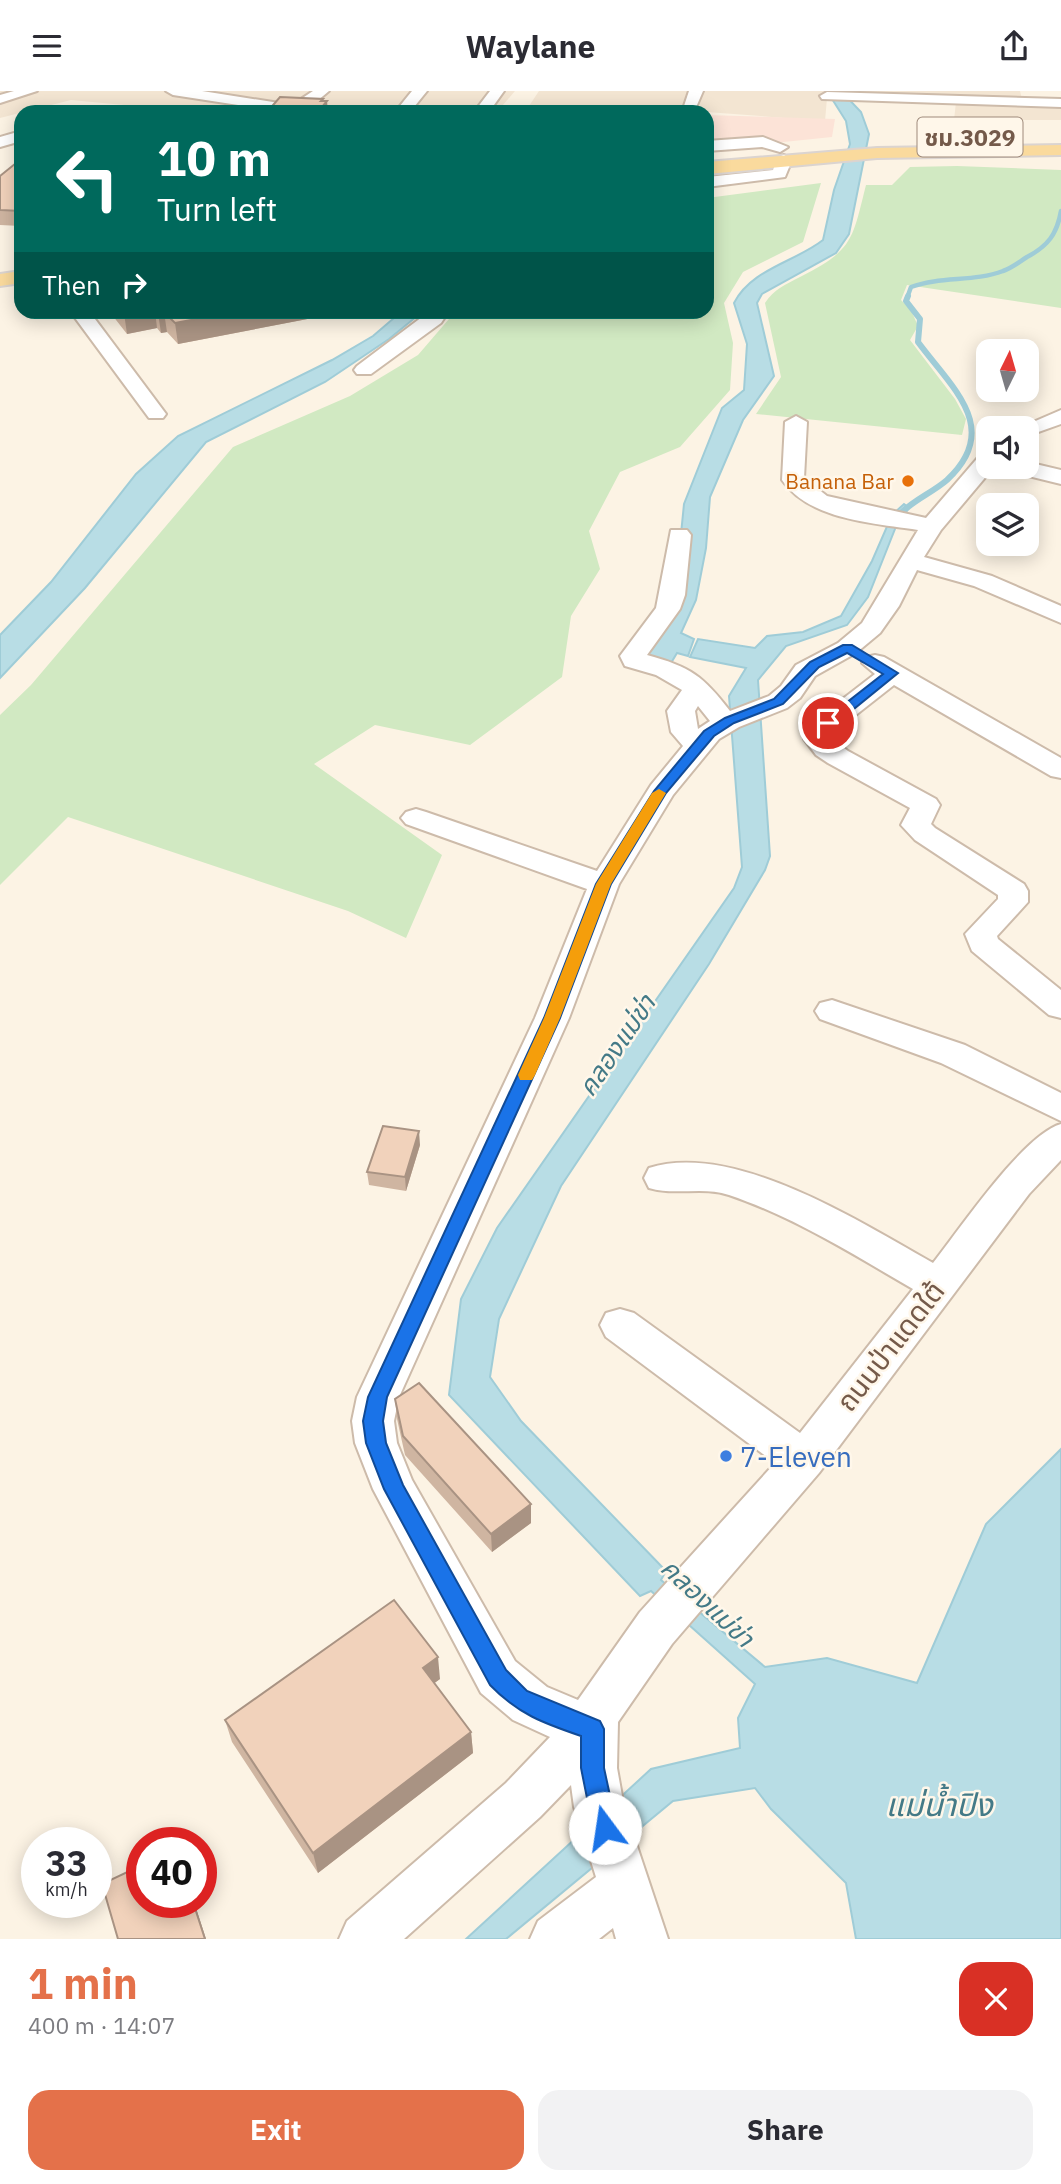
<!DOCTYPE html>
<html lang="en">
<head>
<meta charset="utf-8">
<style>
	:root { --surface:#fff; --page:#f2f2f3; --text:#2b2b33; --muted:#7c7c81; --accent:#e4714a }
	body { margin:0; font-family:"IBM Plex Sans","Noto Sans Thai",sans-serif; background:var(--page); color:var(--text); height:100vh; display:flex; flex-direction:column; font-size:26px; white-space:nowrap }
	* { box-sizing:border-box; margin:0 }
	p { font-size:23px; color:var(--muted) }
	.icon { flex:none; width:38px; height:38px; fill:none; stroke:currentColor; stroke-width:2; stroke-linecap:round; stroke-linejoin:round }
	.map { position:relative; height:1848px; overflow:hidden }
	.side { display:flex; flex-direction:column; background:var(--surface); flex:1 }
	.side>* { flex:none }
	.hud { position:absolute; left:14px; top:14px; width:700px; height:214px; border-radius:21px; box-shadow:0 4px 18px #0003; background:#00695c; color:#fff; overflow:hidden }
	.needle { width:46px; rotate:5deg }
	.tools { position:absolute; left:976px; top:248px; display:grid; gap:14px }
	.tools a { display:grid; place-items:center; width:63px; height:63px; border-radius:14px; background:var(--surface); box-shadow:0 4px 18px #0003; font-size:35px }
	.speed { position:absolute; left:21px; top:1736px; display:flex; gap:14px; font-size:35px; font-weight:700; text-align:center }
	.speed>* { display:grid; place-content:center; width:91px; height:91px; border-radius:50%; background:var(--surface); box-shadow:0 4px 18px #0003; line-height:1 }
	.speed small { font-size:18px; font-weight:400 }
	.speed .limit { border:10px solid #d22; background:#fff; color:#111 }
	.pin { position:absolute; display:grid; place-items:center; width:60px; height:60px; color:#fff; margin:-30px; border:4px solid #fff; border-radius:50%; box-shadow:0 2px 7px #0007 }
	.me { position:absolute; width:77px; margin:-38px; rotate:346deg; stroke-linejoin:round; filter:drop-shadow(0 0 5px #0008) }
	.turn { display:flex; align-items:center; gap:24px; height:147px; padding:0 28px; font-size:32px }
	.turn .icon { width:91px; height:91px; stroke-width:2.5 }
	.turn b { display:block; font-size:49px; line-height:60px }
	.then { display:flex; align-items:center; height:66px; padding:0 28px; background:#0003; gap:14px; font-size:26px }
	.round { display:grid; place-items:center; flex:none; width:74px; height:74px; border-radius:21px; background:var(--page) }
	.headline { display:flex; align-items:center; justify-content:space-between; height:119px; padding:0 28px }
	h1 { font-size:42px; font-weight:800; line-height:52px; color:var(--accent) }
	.cta { display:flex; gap:14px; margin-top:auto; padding:14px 28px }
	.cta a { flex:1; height:80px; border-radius:21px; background:var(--accent); color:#fff; font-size:28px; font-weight:800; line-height:80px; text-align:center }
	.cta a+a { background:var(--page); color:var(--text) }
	header { display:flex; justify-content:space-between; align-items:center; height:91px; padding:0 28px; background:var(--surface); font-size:32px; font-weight:800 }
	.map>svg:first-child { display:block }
	.residential { fill:#f3e5d2 }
	.commercial { fill:#fce3d7 }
	.green { fill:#d1e9c2 }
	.water { fill:#b8dde5; stroke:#9fccd7; stroke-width:2 }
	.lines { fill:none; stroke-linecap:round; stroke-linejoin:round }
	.stream-far1 { stroke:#9fccd7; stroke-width:4.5 }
	.stream { stroke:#9fccd7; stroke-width:6 }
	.minor-casing { stroke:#cdbbaa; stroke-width:4 }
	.major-casing { stroke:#dbd4d0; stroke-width:4 }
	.minor { fill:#fff; fill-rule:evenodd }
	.major { fill:#fada9d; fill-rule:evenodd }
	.wall { fill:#cfb5a1 }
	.shaded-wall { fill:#a99383 }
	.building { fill:#f1d2bb; stroke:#a99383; stroke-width:2 }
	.route { fill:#1a73e8; stroke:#114b97; stroke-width:2 }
	.slow { fill:#f59e0b }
	.food-dot { fill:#e8710a; stroke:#fff7ea; stroke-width:2.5 }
	.shop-dot { fill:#3f7fe0; stroke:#fff7ea; stroke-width:2.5 }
	.labels { text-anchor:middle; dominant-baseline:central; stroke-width:5; stroke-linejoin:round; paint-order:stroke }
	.far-food-label { font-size:21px; fill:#c56008; stroke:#fff7ea; text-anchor:end }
	.shield { fill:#fff7ea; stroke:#9e897a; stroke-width:2 }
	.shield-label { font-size:23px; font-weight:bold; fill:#745a4a }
	.water-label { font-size:26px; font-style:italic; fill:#447a87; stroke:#fff7ea }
	.near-street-label { font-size:28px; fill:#745a4a; stroke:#fff7ea }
	.near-shop-label { font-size:28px; fill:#366cbe; stroke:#fff7ea; text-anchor:start }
	.near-water-label { font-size:32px; font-style:italic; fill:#447a87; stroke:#fff7ea }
</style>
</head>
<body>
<header><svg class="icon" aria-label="menu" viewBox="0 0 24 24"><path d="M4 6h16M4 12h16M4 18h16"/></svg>Waylane<svg class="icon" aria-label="share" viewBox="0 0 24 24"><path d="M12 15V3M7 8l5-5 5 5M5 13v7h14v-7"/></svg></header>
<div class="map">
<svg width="1061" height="1848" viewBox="0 0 1061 1848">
	<rect width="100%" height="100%" fill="#fcf3e4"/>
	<!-- residential -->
	<path class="residential" d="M 0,0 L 412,0 L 394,21 L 198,21 L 71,9 L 0,27 Z
		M 427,0 L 515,0 L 497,21 L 409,21 Z
		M 539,0 L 1020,0 L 1023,12 L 1061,14 L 1061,29 L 954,29 L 956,11 L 827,7 L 825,30 L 707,21 L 529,15 Z"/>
	<!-- commercial -->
	<path class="commercial" d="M 707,24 L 835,28 L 832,46 L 707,59 Z"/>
	<!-- green -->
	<path class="green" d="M 957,75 L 1061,79 L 1061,217 L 907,194 L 901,209 L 911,219 L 918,235 L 910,249 L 955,308 L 966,328 L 962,344 L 756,323 L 781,286 L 765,212 C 774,198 785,194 800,186 C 853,159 852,150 866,94 L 892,94 L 910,76 Z
		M 821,92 L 803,151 L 743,181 L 724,212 L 733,252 L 730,299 L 680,356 L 620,381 L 589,440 L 600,478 L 571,525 L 562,586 L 470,654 L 375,634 L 314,673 L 442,764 L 406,847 L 348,820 L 68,726 L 0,794 L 0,624 L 31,594 L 233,356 L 350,305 L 418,264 L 455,221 L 707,220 L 707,107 Z"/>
	<!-- water -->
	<path class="water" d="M 827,0 L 841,0 L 861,21 L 869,43 L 849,143 L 836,162 L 762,203 L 757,212 L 774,285 L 743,329 L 710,406 L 706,457 L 696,509 L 681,542 L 694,548 L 688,565 L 677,562 L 671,572 L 637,562 L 678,473 L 684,413 L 722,317 L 744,299 L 747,253 L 734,212 C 751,178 795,171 823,149 L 834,99 L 850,53 L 846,30 Z
		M 401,221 L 422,221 L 389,248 L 325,291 L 206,351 L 85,497 L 0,587 L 0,544 L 51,491 L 136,383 L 178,345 L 332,269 L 373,245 Z
		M 904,413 L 909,417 L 897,433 L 868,506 L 847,534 L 786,555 L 758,589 L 770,765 L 765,779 L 709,873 L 561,1095 L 499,1228 L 490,1286 L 521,1330 L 666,1480 L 661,1489 L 765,1576 L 827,1567 L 917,1592 L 986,1433 L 1061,1358 L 1061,1848 L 856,1848 L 846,1792 L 771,1718 L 755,1697 L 673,1710 L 506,1848 L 466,1848 L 651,1678 L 740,1657 L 738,1627 L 755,1593 L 651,1500 L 640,1505 L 449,1304 L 461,1208 L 497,1137 L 734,797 L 742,776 L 729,605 L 746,577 L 690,566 L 698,548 L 755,557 L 767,545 L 803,541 L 841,525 L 872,470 L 892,424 Z"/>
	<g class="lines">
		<!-- stream-far1 -->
		<path class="stream-far1" d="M 907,207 L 911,196 C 941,185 974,191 1003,180 C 1012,177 1019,171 1027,166 C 1048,155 1057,143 1061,120"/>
		<!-- stream -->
		<path class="stream" d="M 899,424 C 913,409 932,402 947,389 C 1003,337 951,296 918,251 L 920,228 L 906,210 L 908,205"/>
		<defs>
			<path id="minor" d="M 14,0 L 37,0 L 0,12 L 0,4 Z
				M 166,0 L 202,0 L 292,14 L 313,0 L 329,0 L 304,21 L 283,21 L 173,4 Z
				M 412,0 L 427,0 L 410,21 L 395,21 Z
				M 490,0 L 504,0 L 489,21 L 474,21 Z
				M 689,0 L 703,0 L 694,21 L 682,21 Z
				M 827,1 L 1061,8 L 1061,16 L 822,8 L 820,5 Z
				M 21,40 L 21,50 L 0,56 L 0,46 Z
				M 763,46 L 788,56 L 780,61 L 762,56 L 707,60 L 707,50 Z
				M 784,64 L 792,69 L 785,86 L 707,96 L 707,86 L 773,79 L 778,66 Z
				M 70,220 L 89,220 L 163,319 L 166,323 L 163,327 L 149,327 Z
				M 430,220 L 449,220 L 441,232 L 371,283 L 357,283 L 354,279 L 357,275 Z
				M 1061,319 L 1061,333 L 1027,345 L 1027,338 L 1017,338 Z
				M 796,325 L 807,331 L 804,387 L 827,405 L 926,427 L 981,363 L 989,362 L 989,376 L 994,376 L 941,439 L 924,466 L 992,485 L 1061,515 L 1061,532 L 974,495 L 917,479 L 899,515 L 880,542 L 856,562 L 815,585 L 800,607 L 787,617 L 739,636 L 719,648 L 673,704 L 619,793 L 569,927 L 399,1306 L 394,1330 L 397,1352 L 412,1389 L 515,1570 L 547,1596 L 578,1609 L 640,1521 L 775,1372 L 606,1246 L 600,1234 L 606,1222 L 620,1218 L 634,1222 L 800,1342 L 913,1198 C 854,1164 794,1126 729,1104 C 703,1095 675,1105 649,1097 L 644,1087 L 649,1077 C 734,1050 860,1131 933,1172 C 960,1138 1023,1044 1061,1033 L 1061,1069 L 1029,1103 L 819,1382 L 672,1553 L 618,1631 L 617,1677 L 624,1716 L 668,1848 L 616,1848 L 613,1837 L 599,1848 L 530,1848 L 538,1830 L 596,1786 L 574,1716 L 571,1694 L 540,1726 L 404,1848 L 339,1848 L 347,1830 L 506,1692 L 550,1646 L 513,1629 L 481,1602 L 373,1398 L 355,1352 L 352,1330 L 357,1306 L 535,927 L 587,798 L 406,733 L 401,727 L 406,721 L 416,718 L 426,721 L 597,780 L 651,694 L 683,655 L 671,641 L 667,620 L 682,599 L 656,584 L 625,575 L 620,565 L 656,517 L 671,439 L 687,439 L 691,444 L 685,504 L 680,518 L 647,564 C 691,576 703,585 730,620 L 769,605 L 781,595 L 796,574 L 838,552 L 862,532 L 918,439 C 874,432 809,429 782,389 L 785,331 ZM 698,615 L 710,630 L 698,638 L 695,620 Z
				M 1027,371 L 1061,379 L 1061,393 L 1012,381 L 1009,376 L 1027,376 Z
				M 875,564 L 884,566 L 1061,667 L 1061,687 L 1051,685 L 894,594 L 838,638 L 832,648 L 848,660 L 936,708 L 940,714 L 931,733 L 935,737 L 1024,793 L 1028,800 L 1028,811 L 997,845 L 998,848 L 1061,899 L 1061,927 L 1049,924 L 972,860 L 965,843 L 998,808 L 998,804 L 915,749 L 901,734 L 910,717 L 828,672 L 816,664 L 804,648 L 818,627 L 875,583 L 862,572 L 866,566 Z
				M 832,909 L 965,954 L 1061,1002 L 1061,1030 L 941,972 L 820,928 L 815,920 L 820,912 Z"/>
			<path id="major" d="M 1061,54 L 1061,64 L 877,67 L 707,83 L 707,71 L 877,57 Z
				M 21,180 L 21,192 L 0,195 L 0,183 Z"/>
		</defs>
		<!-- minor casing -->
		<use href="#minor" class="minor-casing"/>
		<!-- major casing -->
		<use href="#major" class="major-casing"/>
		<!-- minor -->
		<use href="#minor" class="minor"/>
		<!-- major -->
		<use href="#major" class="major"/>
	</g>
	<!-- wall -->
	<path class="wall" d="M 21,68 L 21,135 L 0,134 L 0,85 Z
		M 109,220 L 349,220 L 178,253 L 167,241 L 161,242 L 157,237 L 127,243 Z
		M 420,1054 L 406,1100 L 369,1094 L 367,1081 Z
		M 395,1308 L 531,1432 L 492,1461 L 405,1364 L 397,1328 Z
		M 440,1588 L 434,1592 L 471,1641 L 473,1662 L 318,1782 L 232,1651 L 225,1629 Z"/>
	<!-- shaded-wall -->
	<path class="shaded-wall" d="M 323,8 L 324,14 L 327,10 L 328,21 L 318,21 L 321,10 Z
		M 135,220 L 155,220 L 157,237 L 127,243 L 124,222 Z
		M 239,220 L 349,220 L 178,253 L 175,232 Z
		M 164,221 L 167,241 L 161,242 L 158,222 Z
		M 419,1040 L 420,1054 L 406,1100 L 405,1086 Z
		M 531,1413 L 531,1432 L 492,1461 L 491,1443 Z
		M 438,1566 L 440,1588 L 425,1599 L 423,1577 Z
		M 471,1641 L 473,1662 L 318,1782 L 313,1762 Z
		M 193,1811 L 194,1811 L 206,1848 L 205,1848 Z"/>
	<!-- building -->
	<path class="building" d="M 280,6 L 323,8 L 321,10 L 327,10 L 318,21 L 267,21 Z
		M 21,68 L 21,120 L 0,119 L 0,85 Z
		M 157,220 L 239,220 L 175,232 L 164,221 L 158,222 Z
		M 383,1035 L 419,1040 L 405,1086 L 367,1081 Z
		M 419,1292 L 531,1413 L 491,1443 L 403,1345 L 395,1308 Z
		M 394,1509 L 438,1566 L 423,1577 L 471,1641 L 313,1762 L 225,1629 Z
		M 142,1774 L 142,1811 L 193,1811 L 205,1848 L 118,1848 L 102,1793 Z"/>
	<!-- route -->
	<path class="route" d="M 843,554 L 852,554 L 898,582 L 833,635 L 823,635 L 823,630 L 883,583 L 847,562 L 819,576 L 783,613 L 734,632 L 714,645 L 666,702 L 611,793 L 560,927 L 387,1306 L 383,1330 L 386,1352 L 403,1394 L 506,1579 L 527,1600 L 600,1630 L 604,1638 L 604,1677 L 617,1737 L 614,1745 L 605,1748 L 597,1745 L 593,1737 L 581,1677 L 581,1645 C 543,1632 518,1623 490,1594 L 384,1398 L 366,1352 L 363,1330 L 368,1306 L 544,927 L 596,793 L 654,700 L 704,640 L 725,627 L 774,608 L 810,571 Z"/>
	<!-- slow -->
	<path class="slow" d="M 659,698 L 666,702 L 611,793 L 560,927 L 535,984 L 532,989 L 520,989 L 518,984 L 544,927 L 596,793 L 652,702 Z"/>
	<!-- markers -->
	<circle class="food-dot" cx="908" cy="390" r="7"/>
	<circle class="shop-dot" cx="726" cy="1365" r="7"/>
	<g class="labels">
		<!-- far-food labels -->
		<g class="far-food-label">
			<text x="894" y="390">Banana Bar</text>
		</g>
		<!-- shield labels -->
		<rect class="shield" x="917.5" y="26.5" width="105" height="39" rx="5"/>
		<g class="shield-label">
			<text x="970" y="46">ชม.3029</text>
		</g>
		<!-- water labels -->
		<g class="water-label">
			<text transform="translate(616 954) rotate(-56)">คลองแม่ข่า</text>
			<text transform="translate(708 1511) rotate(43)">คลองแม่ข่า</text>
		</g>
		<!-- near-street labels -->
		<g class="near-street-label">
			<text transform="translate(890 1255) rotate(-52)">ถนนป่าแดดใต้</text>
		</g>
		<!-- near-shop labels -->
		<g class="near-shop-label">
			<text x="740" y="1365">7-Eleven</text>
		</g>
		<!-- near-water labels -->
		<g class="near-water-label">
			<text x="939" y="1713">แม่น้ำปิง</text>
		</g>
	</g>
</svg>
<div class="tools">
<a><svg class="needle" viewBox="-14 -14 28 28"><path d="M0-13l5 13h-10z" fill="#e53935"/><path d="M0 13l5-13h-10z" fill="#7c7c81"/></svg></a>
<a><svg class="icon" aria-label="sound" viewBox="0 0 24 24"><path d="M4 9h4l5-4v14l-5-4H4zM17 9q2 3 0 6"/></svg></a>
<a><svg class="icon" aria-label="layers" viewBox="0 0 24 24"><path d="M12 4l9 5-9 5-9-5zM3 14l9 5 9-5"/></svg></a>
</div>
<div class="speed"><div>33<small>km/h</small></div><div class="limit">40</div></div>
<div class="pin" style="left:828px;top:632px;background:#d93025"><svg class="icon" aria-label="arrive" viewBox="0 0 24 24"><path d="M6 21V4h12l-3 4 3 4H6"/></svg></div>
<svg class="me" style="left:605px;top:1737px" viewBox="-20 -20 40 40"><circle r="19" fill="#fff"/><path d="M0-13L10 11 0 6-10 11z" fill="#1a73e8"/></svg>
<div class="hud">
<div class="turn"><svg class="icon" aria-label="left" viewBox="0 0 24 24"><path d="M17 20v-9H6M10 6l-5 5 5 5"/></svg><div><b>10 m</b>Turn left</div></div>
<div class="then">Then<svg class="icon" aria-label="right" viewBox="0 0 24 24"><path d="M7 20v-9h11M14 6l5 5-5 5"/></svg></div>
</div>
</div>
<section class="side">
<div class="headline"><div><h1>1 min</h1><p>400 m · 14:07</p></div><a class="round" style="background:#d93025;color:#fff"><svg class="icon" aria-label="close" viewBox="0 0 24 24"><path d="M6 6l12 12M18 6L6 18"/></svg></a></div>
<div class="cta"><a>Exit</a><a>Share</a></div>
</section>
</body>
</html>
